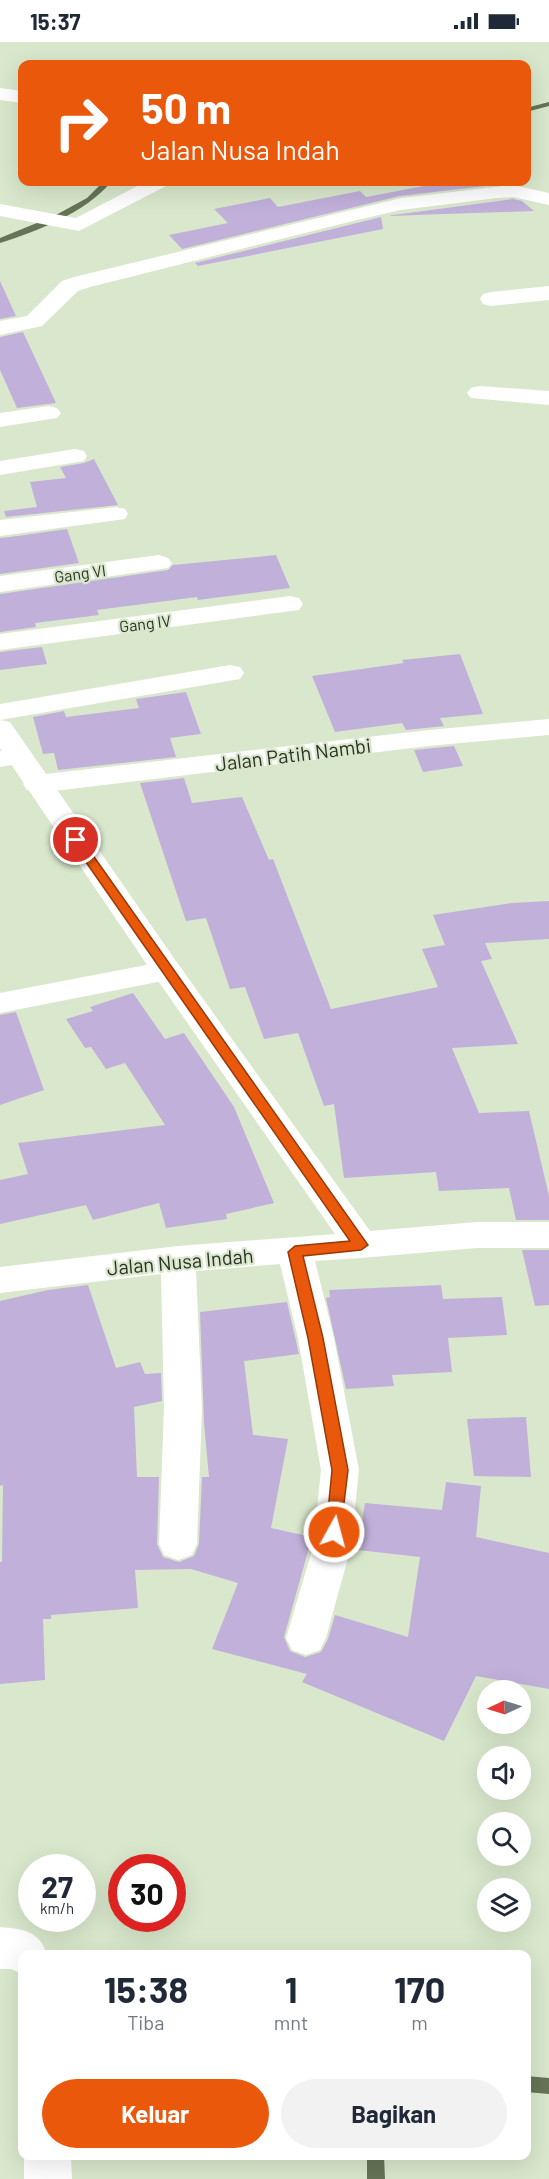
<!DOCTYPE html>
<html lang="id">
<head>
<meta charset="utf-8">
<style>
	:root { --surface:#fff; --page:#f2f2f3; --text:#1f2937; --muted:#747a83; --accent:#ea580c }
	body { margin:0; font-family:Barlow,sans-serif; background:var(--page); color:var(--text); height:100vh; display:flex; flex-direction:column; font-size:22px; white-space:nowrap }
	* { box-sizing:border-box; margin:0 }
	p { font-size:20px; color:var(--muted) }
	.icon { flex:none; width:33px; height:33px; fill:none; stroke:currentColor; stroke-width:2; stroke-linecap:round; stroke-linejoin:round }
	.map { position:relative; flex:1; overflow:hidden }
	.drawer { position:absolute; left:18px; top:1908px; width:513px; height:210px; display:flex; flex-direction:column; background:var(--surface); border-radius:12px; box-shadow:0 6px 24px #0002 }
	.drawer>* { flex:none }
	.hud { position:absolute; left:18px; top:18px; width:513px; height:126px; border-radius:12px; box-shadow:0 6px 24px #0002; background:#ea580c; color:#fff; overflow:hidden }
	.needle { width:39px; rotate:266deg }
	.tools { position:absolute; left:477px; top:1638px; display:grid; gap:12px }
	.tools a { display:grid; place-items:center; width:54px; height:54px; border-radius:50%; background:var(--surface); box-shadow:0 6px 24px #0002; font-size:30px }
	.speed { position:absolute; left:18px; top:1812px; display:flex; gap:12px; font-size:30px; font-weight:700; text-align:center }
	.speed>* { display:grid; place-content:center; width:78px; height:78px; border-radius:50%; background:var(--surface); box-shadow:0 6px 24px #0002; line-height:1 }
	.speed small { font-size:15px; font-weight:400 }
	.speed .limit { border:9px solid #d22; background:#fff; color:#111 }
	.pin { position:absolute; display:grid; place-items:center; width:51px; height:51px; color:#fff; margin:-26px; border:3px solid #fff; border-radius:50%; box-shadow:0 2px 6px #0007 }
	.me { position:absolute; width:66px; margin:-33px; rotate:7deg; stroke-linejoin:round; filter:drop-shadow(0 0 4px #0008) }
	.turn { display:flex; align-items:center; gap:21px; height:126px; padding:0 24px; font-size:27px }
	.turn .icon { width:78px; height:78px; stroke-width:2.5 }
	.turn b { display:block; font-size:42px; line-height:51px }
	.eta { display:flex; justify-content:space-evenly; align-items:center; height:102px; text-align:center }
	.eta b { font-size:36px; font-weight:700; line-height:42px }
	.primary-button { display:flex; gap:12px; margin-top:auto; padding:12px 24px }
	.primary-button a { flex:1; height:69px; border-radius:36px; background:var(--accent); color:#fff; font-size:24px; font-weight:700; line-height:69px; text-align:center }
	.primary-button a+a { background:var(--page); color:var(--text) }
	.status { display:flex; justify-content:space-between; align-items:center; height:42px; padding:0 30px; background:var(--surface); direction:ltr }
	.status svg { height:16px; fill:currentColor }
	.map>svg:first-child { display:block }
	.lines { fill:none; stroke-linecap:round; stroke-linejoin:round }
	.stream { fill:#657457; fill-rule:evenodd }
	.building { fill:#c1b0da }
	.street { fill:#fff; fill-rule:evenodd }
	.secondary { fill:#fff; fill-rule:evenodd }
	.route { fill:#ea580c; stroke:#983908; stroke-width:1.5 }
	.labels { text-anchor:middle; dominant-baseline:central; stroke-width:4.5; stroke-linejoin:round; paint-order:stroke }
	.far-street-label { font-size:16px; fill:#2c3227; stroke:#d9e8cc }
	.street-label { font-size:20px; fill:#2c3227; stroke:#d9e8cc }
</style>
</head>
<body>
<div class="status"><b>15:37</b><svg viewBox="0 0 49 12"><path d="M0 12V9h3v3zM5 12V6h3v6zM10 12V3h3v9zM15 12V0h3v12zM26 1h20v11H26zM47 4h2v5h-2z"/></svg></div>
<div class="map">
<svg width="549" height="2137" viewBox="0 0 549 2137">
	<rect width="100%" height="100%" fill="#d9e8cc"/>
	<g class="lines">
		<!-- stream -->
		<path class="stream" d="M 549,60 L 549,64 L 526,70 L 526,66 Z
			M 103,140 L 111,140 C 85,171 38,189 0,201 L 0,196 L 54,174 L 87,156 Z
			M 526,2034 L 549,2036 L 549,2052 L 526,2050 Z
			M 367,2114 L 384,2114 L 385,2137 L 367,2137 Z"/>
	</g>
	<!-- building -->
	<path class="building" d="M 445,140 L 499,140 L 502,142 L 400,154 L 182,207 L 169,193 L 228,181 L 214,167 L 270,156 L 278,165 L 360,149 L 366,155 Z
		M 513,157 L 522,159 L 534,169 L 386,174 Z
		M 381,175 L 383,187 L 198,224 L 195,221 Z
		M 0,239 L 16,274 L 0,277 Z
		M 23,290 L 56,361 L 17,366 L 0,328 L 0,295 Z
		M 94,417 L 118,463 L 6,475 L 4,469 L 37,465 L 30,440 L 66,436 L 60,425 L 84,421 Z
		M 67,487 L 79,521 L 0,532 L 0,496 L 10,495 L 15,511 L 10,495 Z
		M 276,513 L 290,546 L 198,558 L 197,555 L 97,568 L 99,573 L 35,581 L 36,585 L 0,590 L 0,552 L 168,528 L 173,523 Z
		M 42,605 L 47,622 L 0,628 L 0,610 Z
		M 460,612 L 483,672 L 440,676 L 444,684 L 406,688 L 402,681 L 335,690 L 312,634 L 404,621 L 402,618 Z
		M 186,650 L 201,692 L 170,696 L 176,715 L 58,728 L 54,711 L 43,712 L 33,675 L 64,669 L 66,675 L 139,666 L 136,657 Z
		M 454,704 L 463,724 L 423,730 L 414,708 Z
		M 184,736 L 192,761 L 242,755 L 269,818 L 273,817 L 331,967 L 438,945 L 422,907 L 445,903 L 433,873 L 512,861 L 549,859 L 549,897 L 485,901 L 492,917 L 481,919 L 518,1002 L 452,1006 L 479,1071 L 529,1069 L 549,1154 L 549,1178 L 516,1178 L 509,1146 L 439,1149 L 436,1130 L 344,1136 L 334,1062 L 324,1064 L 298,991 L 264,997 L 245,945 L 230,947 L 206,876 L 186,879 L 140,741 Z
		M 133,951 L 165,997 L 184,991 L 234,1065 L 274,1161 L 226,1172 L 227,1177 L 166,1186 L 159,1161 L 93,1178 L 86,1163 L 0,1182 L 0,1138 L 28,1132 L 18,1101 L 165,1083 L 125,1021 L 106,1027 L 91,1005 L 85,1006 L 66,977 L 93,969 L 90,965 Z
		M 16,970 L 44,1048 L 0,1063 L 0,973 Z
		M 522,1208 L 549,1208 L 549,1263 L 535,1264 Z
		M 88,1243 L 116,1326 L 140,1320 L 145,1332 L 161,1331 L 162,1359 L 134,1365 L 137,1435 L 159,1435 L 157,1502 L 163,1515 L 179,1520 L 194,1514 L 199,1502 L 202,1435 L 209,1435 L 204,1381 L 200,1270 L 287,1260 L 299,1312 L 244,1319 L 253,1393 L 288,1397 L 271,1486 L 312,1495 L 284,1595 L 290,1609 L 305,1615 L 321,1610 L 328,1597 L 335,1573 L 408,1595 L 420,1515 L 358,1508 L 365,1461 L 442,1468 L 446,1440 L 481,1444 L 476,1495 L 549,1511 L 549,1647 L 476,1634 L 444,1699 L 302,1640 L 307,1632 L 212,1607 L 238,1541 L 191,1527 L 135,1528 L 138,1566 L 51,1573 L 51,1577 L 43,1577 L 45,1638 L 0,1642 L 0,1520 L 2,1520 L 3,1443 L 0,1444 L 0,1259 L 48,1248 Z
		M 441,1243 L 443,1257 L 502,1255 L 507,1293 L 448,1296 L 452,1330 L 392,1333 L 394,1344 L 346,1347 L 326,1256 L 330,1255 L 329,1248 Z
		M 526,1375 L 531,1435 L 474,1434 L 467,1377 Z"/>
	<g class="lines">
		<!-- street -->
		<path class="street" d="M 0,46 L 22,49 L 22,61 L 0,58 Z
			M 145,140 L 169,140 L 166,144 L 79,189 L 0,174 L 0,162 L 76,176 Z
			M 513,143 L 549,151 L 549,163 L 513,155 L 497,156 L 401,168 L 357,178 L 90,245 L 78,249 L 42,284 L 0,293 L 0,279 L 27,274 L 62,239 L 74,235 L 401,156 Z
			M 549,244 L 549,258 L 491,264 L 483,262 L 480,257 L 483,252 L 491,250 Z
			M 479,344 L 549,349 L 549,363 L 471,356 L 467,351 L 471,346 Z
			M 49,364 L 57,366 L 61,371 L 57,376 L 0,385 L 0,371 Z
			M 75,407 L 84,409 L 87,414 L 84,419 L 0,433 L 0,419 Z
			M 116,465 L 125,467 L 128,472 L 125,477 L 0,494 L 0,478 Z
			M 159,513 L 168,516 L 172,521 L 168,526 L 0,550 L 0,534 Z
			M 290,554 L 299,556 L 303,562 L 299,568 L 0,608 L 0,592 Z
			M 230,623 L 240,625 L 244,631 L 240,637 L 0,678 L 0,662 Z
			M 549,677 L 549,693 L 429,704 L 37,751 L 27,748 L 23,742 L 27,736 L 37,733 L 429,688 Z
			M 19,706 L 29,708 L 33,714 L 29,720 L 0,725 L 0,709 Z
			M 167,919 L 178,922 L 183,929 L 178,936 L 0,971 L 0,951 Z
			M 361,1190 L 373,1194 L 378,1203 L 373,1212 L 361,1216 L 315,1219 L 334,1296 L 359,1428 L 351,1505 L 326,1596 L 320,1608 L 306,1613 L 292,1608 L 286,1596 L 313,1505 L 321,1428 L 298,1296 L 280,1222 L 196,1229 L 202,1366 L 197,1502 L 192,1513 L 178,1518 L 164,1513 L 159,1502 L 164,1366 L 161,1232 L 0,1251 L 0,1225 L 178,1204 Z
			M 0,1885 C 24,1887 39,1889 47,1912 L 22,1912 L 22,1932 L 11,1927 L 0,1927 Z
			M 24,2114 L 71,2114 L 72,2137 L 24,2137 Z"/>
		<!-- secondary -->
		<path class="secondary" d="M 0,678 L 10,680 L 178,922 L 370,1189 L 477,1180 L 549,1180 L 549,1206 L 477,1206 L 361,1216 L 349,1212 L 156,936 L 0,706 Z"/>
	</g>
	<!-- route -->
	<path class="route" d="M 76,794 L 80,795 L 368,1203 L 361,1208 L 303,1214 L 323,1296 L 348,1428 L 340,1494 L 334,1496 L 329,1494 L 326,1490 L 332,1428 L 308,1296 L 288,1210 L 295,1204 L 350,1199 L 72,800 L 70,798 Z"/>
	<g class="labels">
		<!-- far-street labels -->
		<g class="far-street-label">
			<text transform="translate(80 531) rotate(-8)">Gang VI</text>
			<text transform="translate(145 581) rotate(-7)">Gang IV</text>
		</g>
		<!-- street labels -->
		<g class="street-label">
			<text transform="translate(293 712) rotate(-7)">Jalan Patih Nambi</text>
			<text transform="translate(180 1219) rotate(-5)">Jalan Nusa Indah</text>
		</g>
	</g>
</svg>
<div class="tools">
<a><svg class="needle" viewBox="-14 -14 28 28"><path d="M0-13l5 13h-10z" fill="#e53935"/><path d="M0 13l5-13h-10z" fill="#747a83"/></svg></a>
<a><svg class="icon" aria-label="sound" viewBox="0 0 24 24"><path d="M4 9h4l5-4v14l-5-4H4zM17 9q2 3 0 6"/></svg></a>
<a><svg class="icon" aria-label="search" viewBox="0 0 24 24"><circle cx="10" cy="10" r="6"/><path d="M15 15l6 6"/></svg></a>
<a><svg class="icon" aria-label="layers" viewBox="0 0 24 24"><path d="M12 4l9 5-9 5-9-5zM3 14l9 5 9-5"/></svg></a>
</div>
<div class="speed"><div>27<small>km/h</small></div><div class="limit">30</div></div>
<div class="pin" style="left:76px;top:798px;background:#d93025"><svg class="icon" aria-label="arrive" viewBox="0 0 24 24"><path d="M6 21V4h12l-3 4 3 4H6"/></svg></div>
<svg class="me" style="left:334px;top:1490px" viewBox="-20 -20 40 40"><circle r="17" fill="#ea580c" stroke="#fff" stroke-width="3"/><path d="M0-11L8 9 0 5-8 9z" fill="#fff"/></svg>
<div class="hud">
<div class="turn"><svg class="icon" aria-label="right" viewBox="0 0 24 24"><path d="M7 20v-9h11M14 6l5 5-5 5"/></svg><div><b>50 m</b>Jalan Nusa Indah</div></div>
</div>
<section class="drawer">
<div class="eta">
<div><b>15:38</b><p>Tiba</p></div>
<div><b>1</b><p>mnt</p></div>
<div><b>170</b><p>m</p></div>
</div>
<div class="primary-button"><a>Keluar</a><a>Bagikan</a></div>
</section>
</div>
</body>
</html>
